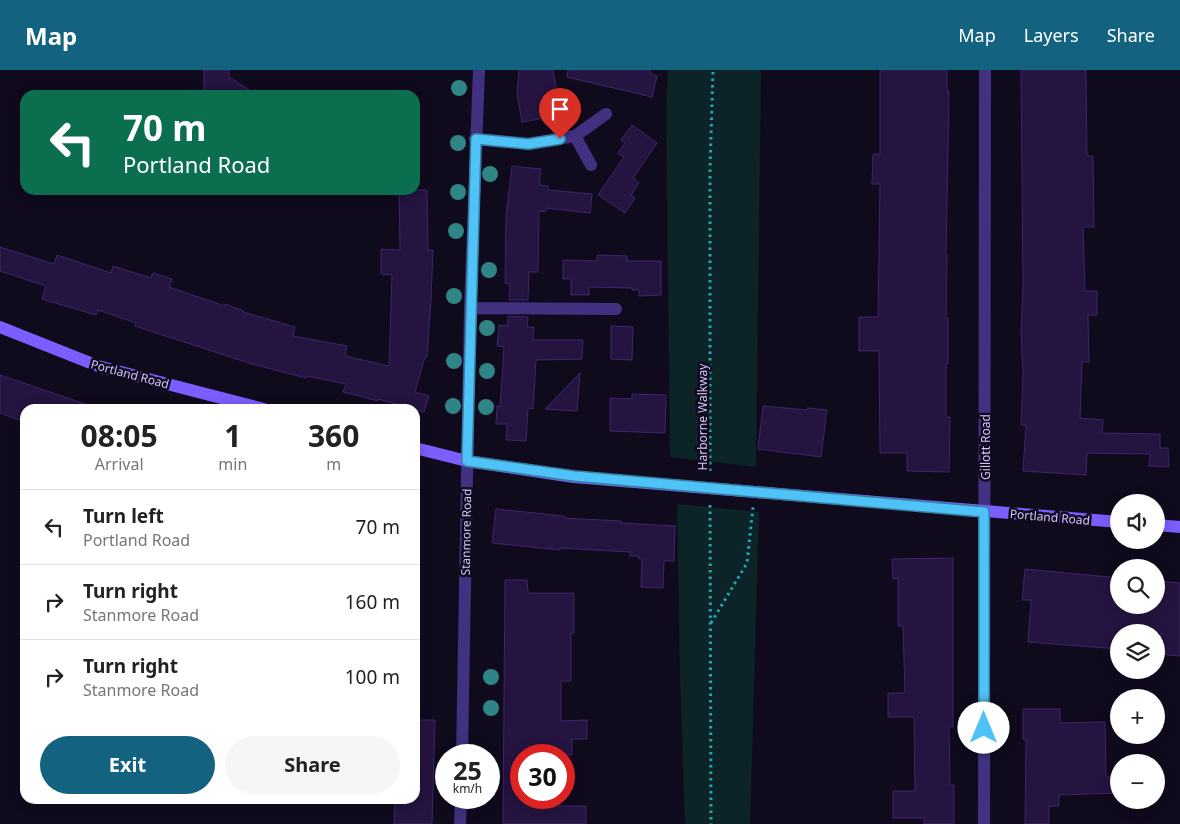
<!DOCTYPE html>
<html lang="en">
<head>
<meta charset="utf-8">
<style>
	:root { --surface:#fff; --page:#f6f6f6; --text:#222; --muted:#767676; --line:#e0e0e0; --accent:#13627f }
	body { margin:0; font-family:"Noto Sans",sans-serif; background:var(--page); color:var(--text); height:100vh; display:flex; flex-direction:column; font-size:19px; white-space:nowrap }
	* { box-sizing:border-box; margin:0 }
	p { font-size:16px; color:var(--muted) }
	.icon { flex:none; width:28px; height:28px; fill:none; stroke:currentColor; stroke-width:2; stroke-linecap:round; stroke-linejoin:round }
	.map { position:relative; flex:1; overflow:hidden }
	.panel { position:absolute; left:20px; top:334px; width:400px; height:400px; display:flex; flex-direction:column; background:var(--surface); border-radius:15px; box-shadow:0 2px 12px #0003 }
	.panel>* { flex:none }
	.top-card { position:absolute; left:20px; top:20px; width:400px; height:105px; border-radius:15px; box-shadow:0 2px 12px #0003; background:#0b6e4f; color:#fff; overflow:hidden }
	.controls { position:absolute; left:1110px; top:424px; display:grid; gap:10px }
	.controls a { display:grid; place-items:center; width:55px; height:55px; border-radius:50%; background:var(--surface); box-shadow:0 2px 12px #0003; font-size:25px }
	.speed { position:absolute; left:435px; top:674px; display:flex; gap:10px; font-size:25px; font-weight:700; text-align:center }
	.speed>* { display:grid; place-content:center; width:65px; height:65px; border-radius:50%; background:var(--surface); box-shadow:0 2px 12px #0003; line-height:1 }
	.speed small { font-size:12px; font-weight:400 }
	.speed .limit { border:8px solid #d22; background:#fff; color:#111 }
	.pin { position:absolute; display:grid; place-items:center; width:42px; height:42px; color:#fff; margin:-51px -21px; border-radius:50% 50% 50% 0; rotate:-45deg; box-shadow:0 0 5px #0007 }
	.pin .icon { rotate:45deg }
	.me { position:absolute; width:55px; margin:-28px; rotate:0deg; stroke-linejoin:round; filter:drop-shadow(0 0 4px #0008) }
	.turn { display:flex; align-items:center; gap:18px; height:105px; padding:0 20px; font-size:22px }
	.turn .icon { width:65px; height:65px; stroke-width:2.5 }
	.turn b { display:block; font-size:35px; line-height:42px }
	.eta { display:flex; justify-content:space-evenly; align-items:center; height:85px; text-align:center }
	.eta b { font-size:30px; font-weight:700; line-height:35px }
	.cta { display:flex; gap:10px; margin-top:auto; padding:10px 20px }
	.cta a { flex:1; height:58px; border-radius:30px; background:var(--accent); color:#fff; font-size:20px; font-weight:700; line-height:58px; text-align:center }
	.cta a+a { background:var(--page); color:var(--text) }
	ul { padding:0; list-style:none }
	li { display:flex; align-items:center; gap:15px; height:75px; padding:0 20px; border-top:1px solid var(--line) }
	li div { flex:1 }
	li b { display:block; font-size:19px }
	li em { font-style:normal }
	header { display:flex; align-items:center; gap:30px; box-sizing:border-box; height:70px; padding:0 25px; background:var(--accent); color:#fff }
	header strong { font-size:24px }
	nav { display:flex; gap:28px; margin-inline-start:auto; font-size:18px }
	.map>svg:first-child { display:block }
	.green { fill:#0c2427 }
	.building { fill:#24143f; stroke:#3f256d }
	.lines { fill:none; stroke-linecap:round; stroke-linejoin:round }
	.path { stroke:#23a6b5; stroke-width:3; stroke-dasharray:2.5 4; stroke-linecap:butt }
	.street { stroke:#413180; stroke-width:12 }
	.secondary { stroke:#7c5dff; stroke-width:12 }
	.tree { fill:#2f8485 }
	.route-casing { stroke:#337fa1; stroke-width:12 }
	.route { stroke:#4fc3f7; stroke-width:9 }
	.labels { text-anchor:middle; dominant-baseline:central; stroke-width:5; stroke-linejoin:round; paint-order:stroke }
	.street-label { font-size:12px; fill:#d6c6ff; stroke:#100a1d }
</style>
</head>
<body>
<header>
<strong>Map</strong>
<nav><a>Map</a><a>Layers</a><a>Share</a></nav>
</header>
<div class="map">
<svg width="1180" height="754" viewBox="0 0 1180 754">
	<rect width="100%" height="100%" fill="#100a1d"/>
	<!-- green -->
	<path class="green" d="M 668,0 L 761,0 L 756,397 L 670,387 L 666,38 Z
		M 677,434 L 759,442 L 750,754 L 685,754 L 680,606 Z"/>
	<!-- building -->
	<path class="building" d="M 204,0 L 229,0 L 229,7 L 257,25 L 204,25 Z
		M 519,0 L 553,0 L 561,45 L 522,52 L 517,23 Z
		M 568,0 L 651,0 L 650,4 L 657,6 L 652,27 L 567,7 Z
		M 880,0 L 947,0 L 947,20 L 949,20 L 946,185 L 947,185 L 946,248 L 948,248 L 948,294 L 946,294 L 946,347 L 950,347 L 949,402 L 907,401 L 907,383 L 880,383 L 879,281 L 859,281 L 859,247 L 878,247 L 880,114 L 872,114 L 873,84 L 880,84 Z
		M 1021,0 L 1086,0 L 1087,86 L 1093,86 L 1094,157 L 1083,157 L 1085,221 L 1097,221 L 1097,245 L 1088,245 L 1089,292 L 1082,292 L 1080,348 L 1103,350 L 1102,363 L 1160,364 L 1160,378 L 1168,378 L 1169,397 L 1149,396 L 1150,384 L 1087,383 L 1086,405 L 1023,401 L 1026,355 L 1021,355 L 1023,304 L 1021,261 L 1023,217 Z
		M 632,55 L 657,73 L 633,108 L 639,113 L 631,125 L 635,128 L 625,143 L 598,125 L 624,87 L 618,83 L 625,73 L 621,70 Z
		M 512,96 L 541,99 L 539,115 L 548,116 L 548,120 L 592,124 L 590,143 L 546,138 L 546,142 L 539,141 L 538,202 L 529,202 L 528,230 L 509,230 L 510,214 L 505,213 L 506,146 Z
		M 399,120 L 427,120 L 428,180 L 433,180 L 431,230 L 427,287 L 425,287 L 415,322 L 429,326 L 424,342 L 378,329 L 378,331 L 343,322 L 346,314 L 307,306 L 306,308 L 252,294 L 135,256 L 136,253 L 98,240 L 96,245 L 42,229 L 46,216 L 0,201 L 0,177 L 54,194 L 57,185 L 111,203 L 113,196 L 151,208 L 153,203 L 172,209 L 169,217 L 225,236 L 225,234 L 244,241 L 243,242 L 295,257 L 293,266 L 347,276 L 345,286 L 389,296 L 392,205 L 381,204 L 381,179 L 400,180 Z
		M 597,185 L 627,186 L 627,191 L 661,191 L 661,225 L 639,226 L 639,220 L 632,220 L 632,218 L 589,217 L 589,225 L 571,225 L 571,209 L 563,209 L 563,190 L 597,191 Z
		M 508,246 L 528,247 L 527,257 L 534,257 L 533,270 L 583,270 L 582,289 L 536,290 L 533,339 L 528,338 L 526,371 L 506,370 L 507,354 L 496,354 L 497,336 L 500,337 L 504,277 L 497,276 L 499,255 L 508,256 Z
		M 611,256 L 633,257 L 632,290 L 611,289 Z
		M 580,303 L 577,341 L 545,339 Z
		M 0,305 L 91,336 L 91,339 L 25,339 L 25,352 L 0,343 Z
		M 632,324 L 666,325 L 665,363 L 610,361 L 610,328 L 632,329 Z
		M 763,336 L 807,340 L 807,338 L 827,340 L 821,387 L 758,379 Z
		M 496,439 L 564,446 L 564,448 L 621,451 L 621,453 L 675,456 L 674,491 L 664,491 L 663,518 L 641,517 L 642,489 L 639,489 L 639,486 L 630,486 L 630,482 L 560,478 L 560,480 L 492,473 Z
		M 953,488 L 953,657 L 949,657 L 950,715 L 954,715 L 954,754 L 924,754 L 924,748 L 893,748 L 893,721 L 915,721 L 914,647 L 888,647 L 888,623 L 905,623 L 903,556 L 898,556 L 898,508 L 893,509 L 892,489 Z
		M 1025,499 L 1119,508 L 1119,535 L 1156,535 L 1156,511 L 1180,513 L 1180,586 L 1159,584 L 1161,562 L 1119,562 L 1119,579 L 1028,572 L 1031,530 L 1022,530 Z
		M 505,510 L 527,510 L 528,523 L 574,523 L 574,563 L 571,563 L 571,611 L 561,611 L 561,651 L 587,650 L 587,669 L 572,669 L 572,685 L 521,685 L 521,730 L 536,730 L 536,736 L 586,736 L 586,754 L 503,754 Z
		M 1023,639 L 1060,639 L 1060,653 L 1105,652 L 1106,707 L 1119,707 L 1119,723 L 1059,725 L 1059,736 L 1049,736 L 1049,754 L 1025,754 L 1026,669 L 1023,669 Z
		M 415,650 L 435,650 L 432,754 L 394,754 L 395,729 L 415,729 Z"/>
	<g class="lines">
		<!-- path -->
		<path class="path" d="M 710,401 L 710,99 L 713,0
			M 710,435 L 711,754
			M 711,553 L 747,493 L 753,437"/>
		<!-- street -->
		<path class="street" d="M 575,66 L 606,44
			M 475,69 L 529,74 L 575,66 L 591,95
			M 470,238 L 616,239
			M 462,685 L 470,238 L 479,0
			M 460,754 L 461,728
			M 984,754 L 985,0"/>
		<!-- secondary -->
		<path class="secondary" d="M 0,257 L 98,296 L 264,339
			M 415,378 L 467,391 L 574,407 L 1119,452
			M 1156,455 L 1180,457"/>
	</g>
	<!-- trees -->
	<g class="tree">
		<circle cx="459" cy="18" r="8"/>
		<circle cx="458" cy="73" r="8"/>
		<circle cx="490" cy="104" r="8"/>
		<circle cx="458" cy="122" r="8"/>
		<circle cx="456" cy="161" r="8"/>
		<circle cx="489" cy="200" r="8"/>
		<circle cx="454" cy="226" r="8"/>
		<circle cx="487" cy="258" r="8"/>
		<circle cx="454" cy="291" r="8"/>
		<circle cx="487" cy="301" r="8"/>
		<circle cx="453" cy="336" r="8"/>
		<circle cx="486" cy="337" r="8"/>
		<circle cx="491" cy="607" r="8"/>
		<circle cx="491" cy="638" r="8"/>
	</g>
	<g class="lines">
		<defs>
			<path id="route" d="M 560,69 L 528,74 L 476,69 L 467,391 L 574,406 L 984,442 L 984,658"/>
		</defs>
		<!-- route casing -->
		<use href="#route" class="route-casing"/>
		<!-- route -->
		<use href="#route" class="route"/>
	</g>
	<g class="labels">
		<!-- street labels -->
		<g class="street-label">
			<text transform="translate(130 304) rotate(15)">Portland Road</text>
			<text transform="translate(702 347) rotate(-90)">Harborne Walkway</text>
			<text transform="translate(985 377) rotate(-90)">Gillott Road</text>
			<text transform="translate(1050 447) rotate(5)">Portland Road</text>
			<text transform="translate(466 462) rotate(-89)">Stanmore Road</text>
		</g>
	</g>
</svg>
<div class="controls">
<a><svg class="icon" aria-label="sound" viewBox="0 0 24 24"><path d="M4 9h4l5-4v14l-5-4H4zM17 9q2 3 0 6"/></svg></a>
<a><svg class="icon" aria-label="search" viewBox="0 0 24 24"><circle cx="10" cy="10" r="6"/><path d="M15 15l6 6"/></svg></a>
<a><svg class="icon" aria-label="layers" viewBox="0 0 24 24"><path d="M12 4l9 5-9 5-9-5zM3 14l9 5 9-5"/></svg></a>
<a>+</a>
<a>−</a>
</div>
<div class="speed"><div>25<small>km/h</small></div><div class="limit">30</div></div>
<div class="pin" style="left:560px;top:69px;background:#d93025"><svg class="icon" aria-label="arrive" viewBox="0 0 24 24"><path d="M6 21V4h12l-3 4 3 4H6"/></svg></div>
<svg class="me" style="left:984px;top:658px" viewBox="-20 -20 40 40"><circle r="19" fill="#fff"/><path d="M0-13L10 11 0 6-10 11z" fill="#4fc3f7"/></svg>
<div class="top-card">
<div class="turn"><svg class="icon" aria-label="left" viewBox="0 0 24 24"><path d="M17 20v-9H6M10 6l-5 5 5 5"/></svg><div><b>70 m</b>Portland Road</div></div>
</div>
<section class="panel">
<div class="eta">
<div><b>08:05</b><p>Arrival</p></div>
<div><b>1</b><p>min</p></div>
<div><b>360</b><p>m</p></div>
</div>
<ul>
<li><svg class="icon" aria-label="left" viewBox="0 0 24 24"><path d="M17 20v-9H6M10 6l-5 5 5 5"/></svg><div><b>Turn left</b><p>Portland Road</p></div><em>70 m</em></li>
<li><svg class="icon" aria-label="right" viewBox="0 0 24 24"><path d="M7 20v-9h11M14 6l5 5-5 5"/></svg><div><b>Turn right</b><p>Stanmore Road</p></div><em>160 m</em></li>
<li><svg class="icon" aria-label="right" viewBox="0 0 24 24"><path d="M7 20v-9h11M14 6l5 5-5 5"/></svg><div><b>Turn right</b><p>Stanmore Road</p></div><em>100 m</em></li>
</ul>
<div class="cta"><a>Exit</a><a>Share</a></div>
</section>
</div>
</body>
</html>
